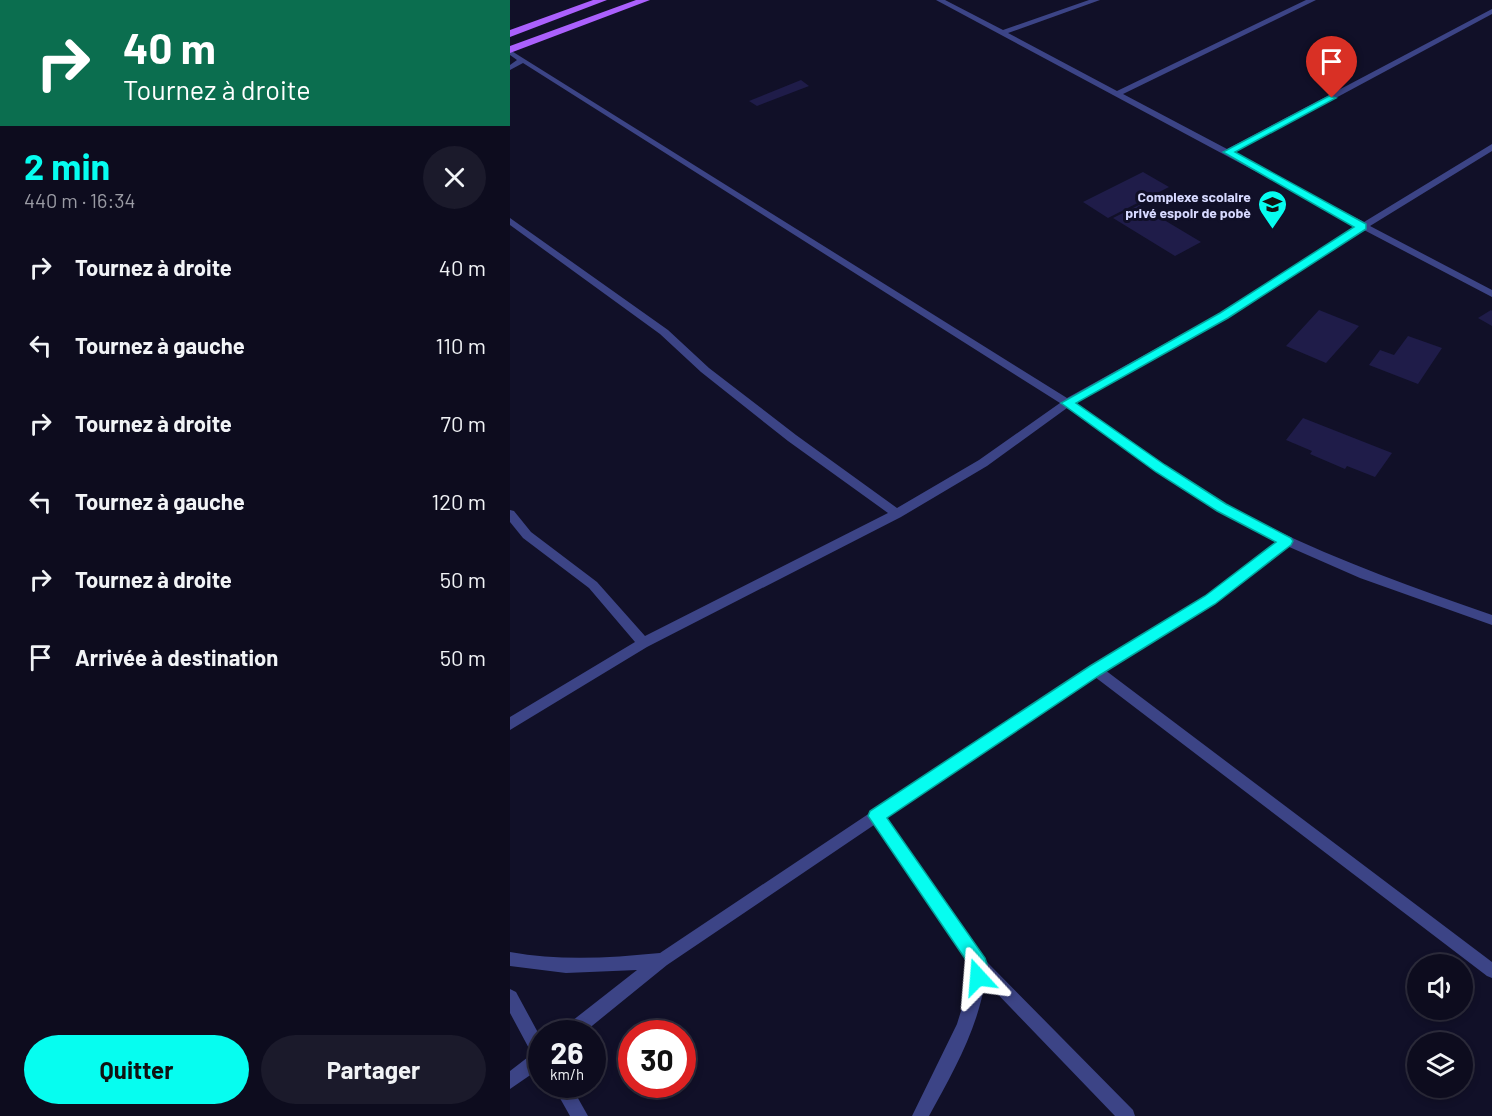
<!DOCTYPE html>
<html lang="fr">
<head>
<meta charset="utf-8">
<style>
	:root { --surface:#0d0c1e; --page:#1b1a2b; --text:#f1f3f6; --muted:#9a9ba4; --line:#2d2c3c; --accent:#06fdf0 }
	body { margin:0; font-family:Barlow,sans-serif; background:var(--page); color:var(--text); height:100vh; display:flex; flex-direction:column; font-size:22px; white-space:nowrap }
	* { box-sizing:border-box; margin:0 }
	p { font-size:20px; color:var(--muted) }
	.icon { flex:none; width:33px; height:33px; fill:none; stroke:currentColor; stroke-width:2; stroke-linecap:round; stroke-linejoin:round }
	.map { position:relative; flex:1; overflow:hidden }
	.sheet { display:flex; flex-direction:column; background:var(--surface); width:510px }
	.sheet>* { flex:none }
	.hud { background:#0b6e4f; color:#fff; overflow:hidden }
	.tools { position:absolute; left:897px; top:954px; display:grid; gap:12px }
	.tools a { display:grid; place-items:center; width:66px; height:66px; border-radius:50%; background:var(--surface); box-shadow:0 3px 9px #0003,0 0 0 2px var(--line); font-size:30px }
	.speed { position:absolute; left:18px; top:1020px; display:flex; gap:12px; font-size:30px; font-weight:700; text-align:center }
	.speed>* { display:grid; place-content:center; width:78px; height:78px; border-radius:50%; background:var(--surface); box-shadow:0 3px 9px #0003,0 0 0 2px var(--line); line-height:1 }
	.speed small { font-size:15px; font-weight:400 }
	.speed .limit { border:9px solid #d22; background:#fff; color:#111 }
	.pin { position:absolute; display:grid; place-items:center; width:51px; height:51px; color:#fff; margin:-62px -26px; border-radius:50% 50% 50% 0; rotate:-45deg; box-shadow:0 0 6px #0007 }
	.pin .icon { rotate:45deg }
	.me { position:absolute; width:66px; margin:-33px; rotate:341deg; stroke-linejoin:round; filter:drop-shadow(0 0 4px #0008) }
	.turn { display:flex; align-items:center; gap:21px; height:126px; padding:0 24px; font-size:27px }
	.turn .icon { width:78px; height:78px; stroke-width:2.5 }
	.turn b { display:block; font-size:42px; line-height:51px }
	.round { display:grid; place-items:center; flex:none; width:63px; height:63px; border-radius:32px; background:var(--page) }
	.head { display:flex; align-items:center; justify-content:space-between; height:102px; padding:0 24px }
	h1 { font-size:36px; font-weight:700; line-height:45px; color:var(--accent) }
	.button { display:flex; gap:12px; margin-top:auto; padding:12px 24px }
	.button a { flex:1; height:69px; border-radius:36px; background:var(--accent); color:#111; font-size:24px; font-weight:700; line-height:69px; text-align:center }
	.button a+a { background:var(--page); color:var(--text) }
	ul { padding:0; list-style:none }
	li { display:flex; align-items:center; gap:18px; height:78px; padding:0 24px }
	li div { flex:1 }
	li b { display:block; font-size:22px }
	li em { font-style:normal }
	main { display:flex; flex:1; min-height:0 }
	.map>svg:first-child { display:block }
	.building { fill:#1f1c49 }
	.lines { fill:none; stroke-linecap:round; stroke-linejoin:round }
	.minor { fill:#3c4486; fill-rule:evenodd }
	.primary { fill:#ab60fd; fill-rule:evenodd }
	.route { fill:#06fdf0; stroke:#04a49c; stroke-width:1.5 }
	.labels { text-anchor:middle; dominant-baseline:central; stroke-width:6; stroke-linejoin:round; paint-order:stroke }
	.far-poi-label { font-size:14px; font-weight:bold; fill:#d7d9ff; stroke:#111028; text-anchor:end }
</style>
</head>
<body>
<main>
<section class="sheet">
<div class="hud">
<div class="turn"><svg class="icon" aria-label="right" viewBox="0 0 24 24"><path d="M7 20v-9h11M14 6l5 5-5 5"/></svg><div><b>40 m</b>Tournez à droite</div></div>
</div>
<div class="head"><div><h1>2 min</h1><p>440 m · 16:34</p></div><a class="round"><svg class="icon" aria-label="close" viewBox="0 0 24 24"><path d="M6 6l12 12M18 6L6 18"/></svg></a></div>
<ul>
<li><svg class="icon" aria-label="right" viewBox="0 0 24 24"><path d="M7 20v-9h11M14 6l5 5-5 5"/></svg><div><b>Tournez à droite</b></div><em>40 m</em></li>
<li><svg class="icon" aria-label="left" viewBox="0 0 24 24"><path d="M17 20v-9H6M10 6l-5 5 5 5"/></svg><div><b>Tournez à gauche</b></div><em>110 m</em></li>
<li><svg class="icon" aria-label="right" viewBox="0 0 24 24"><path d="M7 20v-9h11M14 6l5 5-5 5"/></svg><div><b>Tournez à droite</b></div><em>70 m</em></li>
<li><svg class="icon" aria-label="left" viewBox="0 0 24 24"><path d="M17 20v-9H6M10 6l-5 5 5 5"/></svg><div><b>Tournez à gauche</b></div><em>120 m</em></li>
<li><svg class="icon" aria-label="right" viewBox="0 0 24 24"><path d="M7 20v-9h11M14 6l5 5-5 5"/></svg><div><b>Tournez à droite</b></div><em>50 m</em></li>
<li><svg class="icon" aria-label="arrive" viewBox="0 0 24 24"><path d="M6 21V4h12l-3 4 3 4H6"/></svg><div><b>Arrivée à destination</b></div><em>50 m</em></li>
</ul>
<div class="button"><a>Quitter</a><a>Partager</a></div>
</section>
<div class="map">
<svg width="982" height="1116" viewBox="0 0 982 1116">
	<rect width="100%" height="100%" fill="#111028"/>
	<!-- building -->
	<path class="building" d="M 291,80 L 299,86 L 247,106 L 239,101 Z
		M 633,172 L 659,187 L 598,218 L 573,202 Z
		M 629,205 L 691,242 L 665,256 L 603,218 Z
		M 809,310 L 849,326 L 816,363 L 776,346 Z
		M 981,310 L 982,311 L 982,326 L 968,318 Z
		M 898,336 L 932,348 L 908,384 L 859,365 L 870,350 L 884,355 Z
		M 793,418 L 882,453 L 865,477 L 837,466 L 835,469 L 800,454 L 802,451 L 776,440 Z"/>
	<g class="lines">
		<!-- minor -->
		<path class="minor" d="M 426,0 L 435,0 L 493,30 L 579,0 L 590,0 L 498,33 L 607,91 L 796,0 L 806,0 L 613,94 L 717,149 L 982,9 L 982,14 L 723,153 L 854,222 L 982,144 L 982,151 L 860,226 L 982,290 L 982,297 L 854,230 L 718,317 L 565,403 C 614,438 663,475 717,505 C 802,552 890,583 982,615 L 982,625 L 850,578 L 777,546 L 704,603 L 595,670 L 982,962 L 982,978 L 977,976 L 585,677 L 375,818 L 474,959 L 623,1110 L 625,1116 L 605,1116 L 475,981 C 468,1029 442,1074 419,1116 L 402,1116 L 447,1024 L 459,985 L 461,966 L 364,825 L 157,965 L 72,1034 L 51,1034 L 53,1028 L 127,970 L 56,973 L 0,966 L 0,952 C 50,961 99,958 150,953 L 580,666 L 696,597 L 767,542 L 707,510 L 647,472 L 557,408 L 477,466 L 391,517 L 137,647 L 0,730 L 0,717 L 125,642 L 79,588 L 13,538 L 0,522 L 0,510 L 4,511 L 21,532 L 87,582 L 135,636 L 378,513 L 278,441 L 191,372 L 150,334 L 0,225 L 0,218 L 158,330 L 199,368 L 286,435 L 387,508 L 469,460 L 550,403 L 13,63 L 0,70 L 0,65 L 7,60 L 0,55 L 0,50 L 557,398 L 710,313 L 847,226 Z
			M 0,989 L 6,992 L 32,1040 L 32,1067 L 0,1089 L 0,1071 L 22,1054 L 0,1013 Z
			M 42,1084 L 60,1084 L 78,1116 L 60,1116 Z"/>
		<!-- primary -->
		<path class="primary" d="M 83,0 L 97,0 L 0,37 L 0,30 Z
			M 126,0 L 140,0 L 0,53 L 0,46 Z"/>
	</g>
	<!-- route -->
	<path class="route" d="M 819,96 L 826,98 L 725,152 L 856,224 L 856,229 L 718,318 L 566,403 L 655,465 L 716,504 L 781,538 L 783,541 L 781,545 L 705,604 L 590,675 L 377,818 L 475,958 C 479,967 478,975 474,983 L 468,986 L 462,983 L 459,977 L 460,966 L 358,816 L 360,811 L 580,666 L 695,596 L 766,542 L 707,511 L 646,472 L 551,403 L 710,313 L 844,227 L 713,152 Z"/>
	<!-- icons -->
	<defs>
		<symbol id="school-pin" viewBox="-11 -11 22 30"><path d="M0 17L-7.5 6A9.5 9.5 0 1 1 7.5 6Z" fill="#06fdf0" stroke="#111028"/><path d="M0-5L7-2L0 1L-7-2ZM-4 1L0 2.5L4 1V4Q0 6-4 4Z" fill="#111"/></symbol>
	</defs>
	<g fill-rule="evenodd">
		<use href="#school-pin" x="746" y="188" width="33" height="45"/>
	</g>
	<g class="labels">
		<!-- far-poi labels -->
		<g class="far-poi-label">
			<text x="741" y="196">Complexe scolaire<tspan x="741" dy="16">privé espoir de pobè</tspan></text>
		</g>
	</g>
</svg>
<div class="tools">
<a><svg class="icon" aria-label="sound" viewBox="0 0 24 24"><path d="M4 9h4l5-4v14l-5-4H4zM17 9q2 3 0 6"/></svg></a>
<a><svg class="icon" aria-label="layers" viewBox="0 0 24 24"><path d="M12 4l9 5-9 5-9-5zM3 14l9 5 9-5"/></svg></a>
</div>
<div class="speed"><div>26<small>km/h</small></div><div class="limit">30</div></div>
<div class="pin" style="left:822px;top:98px;background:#d93025"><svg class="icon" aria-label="arrive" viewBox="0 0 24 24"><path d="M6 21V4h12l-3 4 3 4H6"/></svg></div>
<svg class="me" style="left:468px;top:977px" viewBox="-20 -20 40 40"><path d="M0-17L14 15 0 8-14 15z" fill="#06fdf0" stroke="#fff" stroke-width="4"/></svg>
</div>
</main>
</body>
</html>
